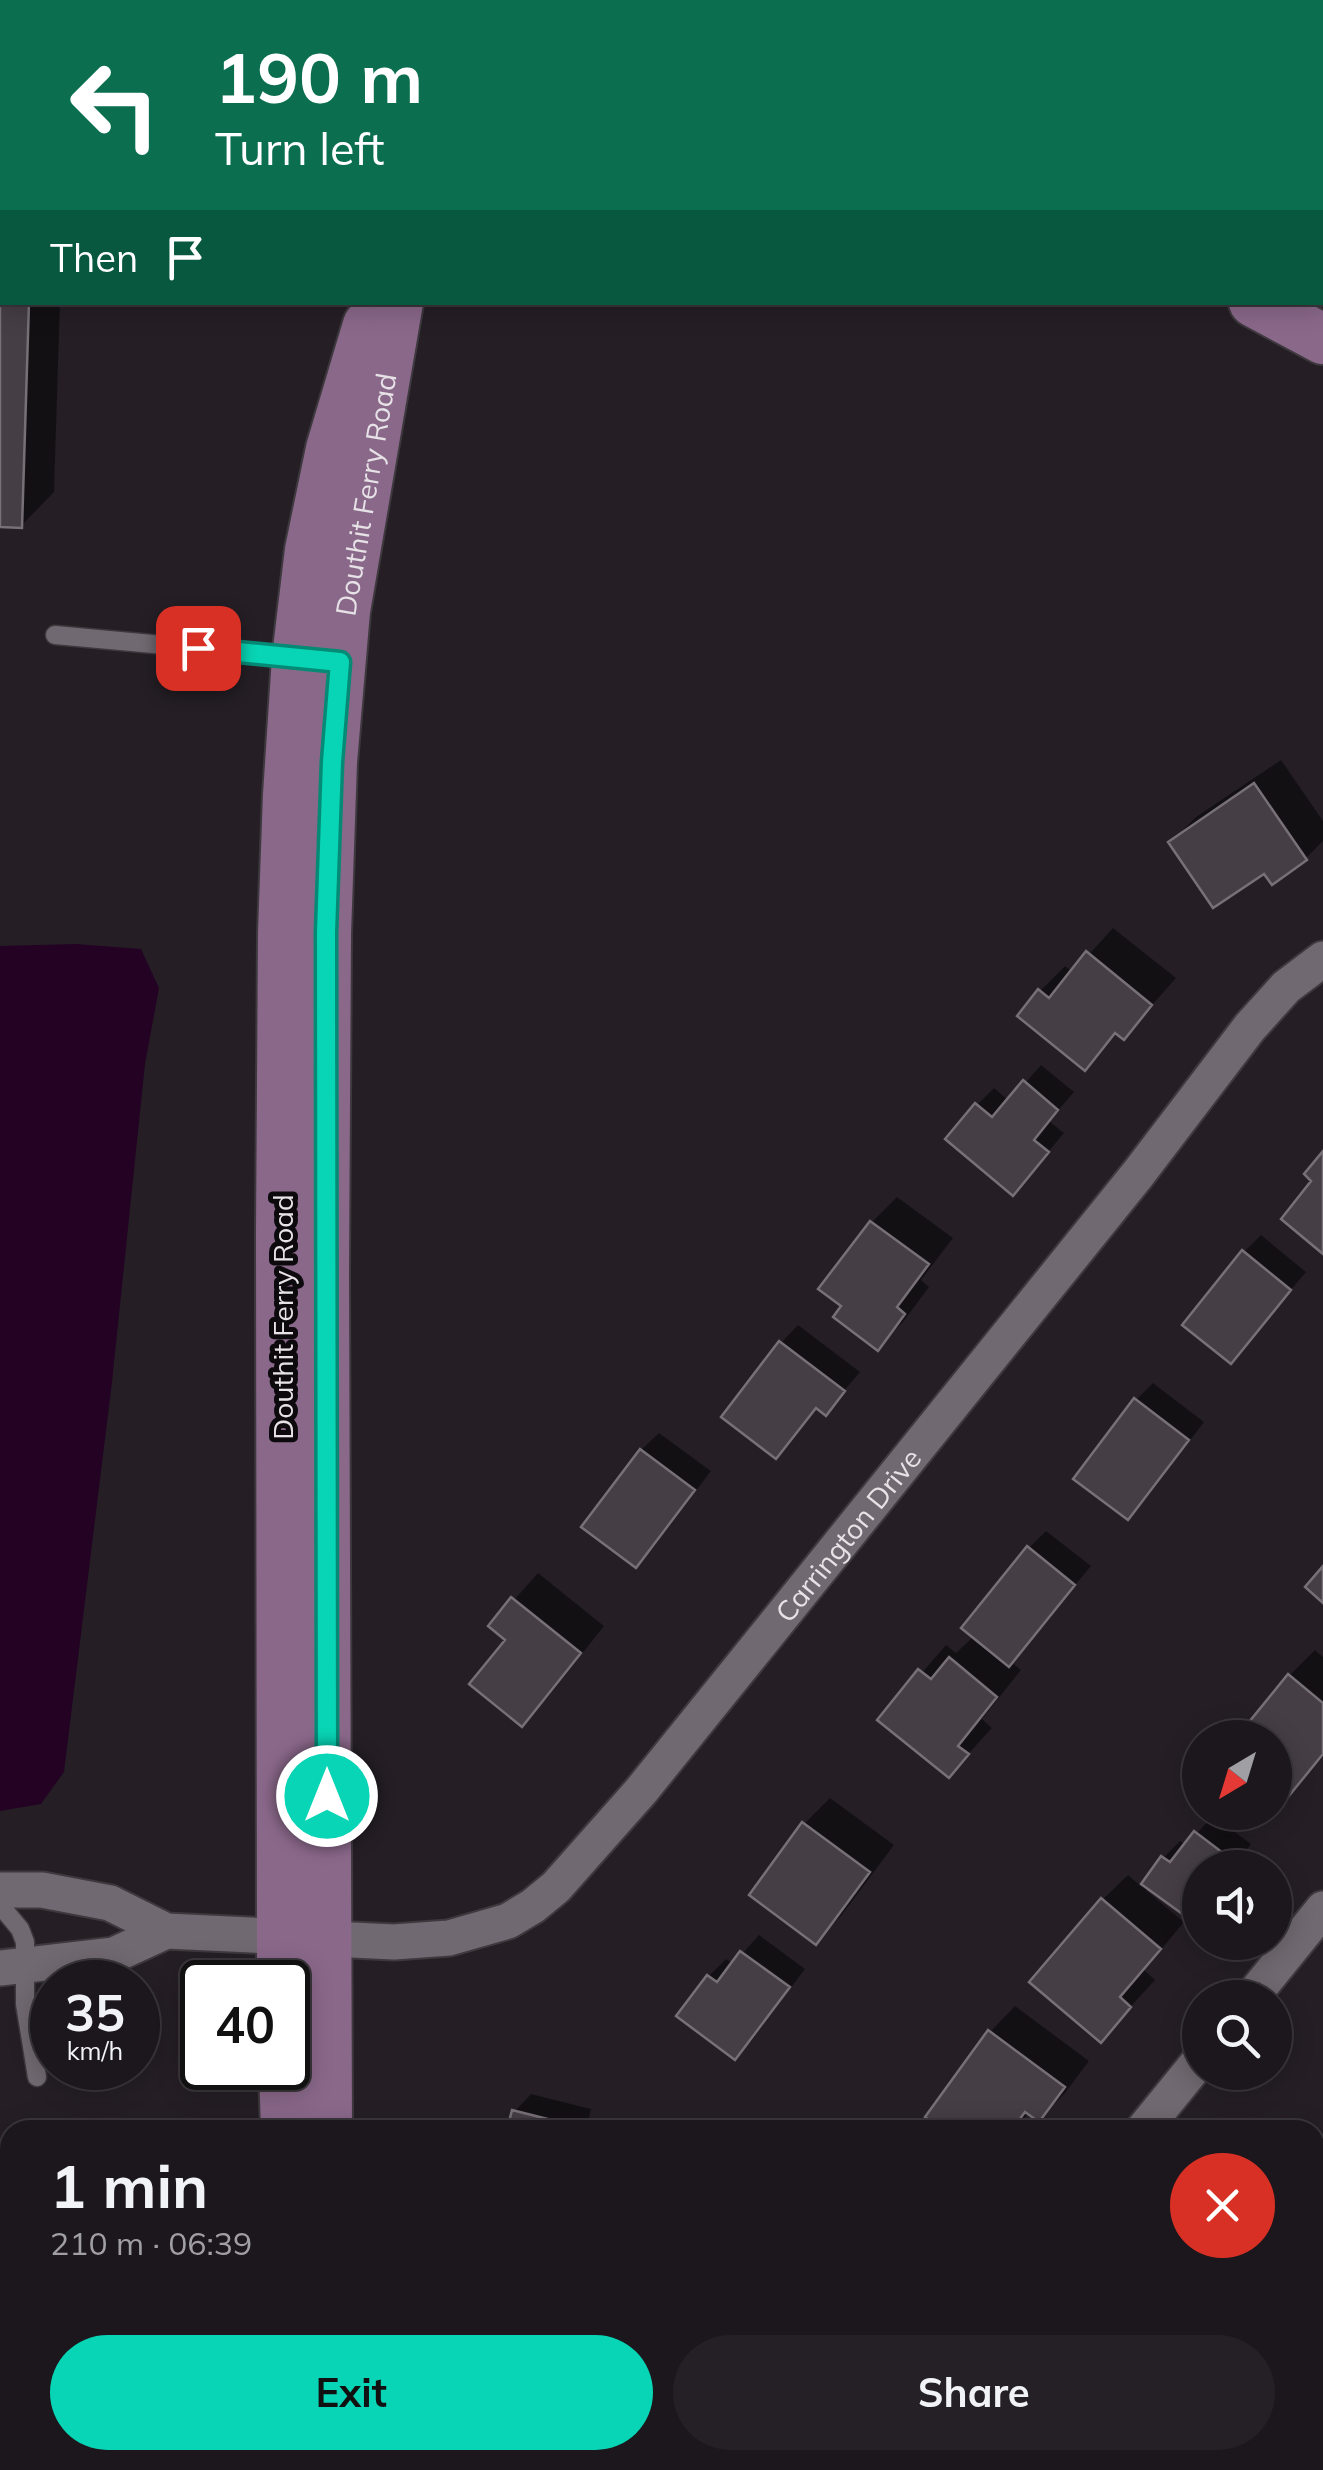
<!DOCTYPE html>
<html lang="en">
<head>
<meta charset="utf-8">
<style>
	:root { --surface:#1c171c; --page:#252025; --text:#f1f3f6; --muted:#a09fa3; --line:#3a363b; --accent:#08d5b5 }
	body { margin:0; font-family:Mulish,sans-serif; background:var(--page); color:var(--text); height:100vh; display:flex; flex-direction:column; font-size:38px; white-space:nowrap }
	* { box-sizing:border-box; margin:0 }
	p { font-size:32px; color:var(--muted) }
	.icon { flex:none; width:55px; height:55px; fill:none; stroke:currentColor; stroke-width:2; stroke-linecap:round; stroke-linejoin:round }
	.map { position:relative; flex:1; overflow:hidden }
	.side { position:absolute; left:0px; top:2120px; width:1325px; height:350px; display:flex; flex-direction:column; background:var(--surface); border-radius:30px 30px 0 0; box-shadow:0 5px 25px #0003,0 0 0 2px var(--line) }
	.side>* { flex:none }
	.guide { position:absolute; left:0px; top:0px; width:1325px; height:305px; box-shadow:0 5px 25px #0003,0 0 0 2px var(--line); background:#0b6e4f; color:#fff; overflow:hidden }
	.needle { width:65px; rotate:218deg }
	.controls { position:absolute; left:1182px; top:1720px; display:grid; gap:20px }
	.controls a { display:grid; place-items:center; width:110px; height:110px; border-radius:50%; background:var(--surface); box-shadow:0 5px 25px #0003,0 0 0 2px var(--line); font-size:50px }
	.speed { position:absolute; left:30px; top:1960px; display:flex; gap:20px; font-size:50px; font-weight:700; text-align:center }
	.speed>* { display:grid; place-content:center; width:130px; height:130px; border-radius:50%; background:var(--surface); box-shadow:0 5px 25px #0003,0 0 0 2px var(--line); line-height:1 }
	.speed small { font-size:25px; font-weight:400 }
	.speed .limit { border:5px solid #111; border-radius:15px; background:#fff; color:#111 }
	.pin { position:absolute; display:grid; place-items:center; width:85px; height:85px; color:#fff; margin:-42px; border-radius:20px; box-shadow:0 5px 15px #0006 }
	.me { position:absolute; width:110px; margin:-55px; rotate:0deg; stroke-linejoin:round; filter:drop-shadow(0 0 8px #0008) }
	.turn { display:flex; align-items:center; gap:35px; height:210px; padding:0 50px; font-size:45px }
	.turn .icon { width:130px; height:130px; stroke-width:2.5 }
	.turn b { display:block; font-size:70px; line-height:85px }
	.then { display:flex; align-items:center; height:95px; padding:0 50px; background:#0003; gap:20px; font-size:38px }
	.round { display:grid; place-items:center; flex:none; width:105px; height:105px; border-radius:52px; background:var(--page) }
	.summary { display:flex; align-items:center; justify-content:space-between; height:170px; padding:0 50px }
	h1 { font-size:60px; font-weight:700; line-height:75px }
	.cta { display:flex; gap:20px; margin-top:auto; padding:20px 50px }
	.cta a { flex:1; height:115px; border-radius:60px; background:var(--accent); color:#111; font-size:40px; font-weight:700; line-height:115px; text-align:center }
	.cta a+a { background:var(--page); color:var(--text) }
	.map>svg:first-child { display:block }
	.water { fill:#230224 }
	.shadow { fill:#0007 }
	.building { fill:#453e45; stroke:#787077; stroke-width:2.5 }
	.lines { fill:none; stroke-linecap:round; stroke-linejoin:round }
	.lane-casing { stroke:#3e393e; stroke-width:21 }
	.street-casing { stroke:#3e393e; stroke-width:39 }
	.secondary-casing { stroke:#3e393e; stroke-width:54 }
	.lane { stroke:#716971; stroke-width:18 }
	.street { stroke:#716971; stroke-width:35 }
	.secondary { stroke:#8a688a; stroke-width:50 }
	.route-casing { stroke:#058a76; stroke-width:25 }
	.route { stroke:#08d5b5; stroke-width:18 }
	.labels { text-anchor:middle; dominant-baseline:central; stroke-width:10; stroke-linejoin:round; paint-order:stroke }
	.street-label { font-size:28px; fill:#e6e2e6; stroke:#0d0a0d }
</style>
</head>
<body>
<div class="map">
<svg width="1323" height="2470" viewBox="0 0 1323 2470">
	<rect width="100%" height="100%" fill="#251f25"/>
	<!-- water -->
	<path class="water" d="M 76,944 L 141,949 L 159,988 L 145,1064 L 112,1382 L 64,1772 L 41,1804 L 0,1811 L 0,946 Z"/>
	<!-- shadow -->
	<path class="shadow" d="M 0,200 L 2,302 L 60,302 L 54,492 L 21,526 L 0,525 Z
		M 1281,760 L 1323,821 L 1323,841 L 1306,858 L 1272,882 L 1264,870 L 1171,842 L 1196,817 Z
		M 1113,928 L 1176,978 L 1124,1037 L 1118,1032 L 1085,1067 L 1040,991 L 1065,966 L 1073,972 Z
		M 1041,1065 L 1074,1092 L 1049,1121 L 1064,1133 L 1029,1175 L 977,1105 L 994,1088 L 1009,1101 Z
		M 897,1197 L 953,1238 L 921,1280 L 929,1287 L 903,1322 L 877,1347 L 844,1305 L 872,1222 Z
		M 1261,1235 L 1306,1272 L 1231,1361 L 1244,1252 Z
		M 798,1325 L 860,1372 L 826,1412 L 818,1406 L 776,1456 L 725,1417 L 781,1343 Z
		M 1153,1383 L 1204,1422 L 1145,1500 L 1128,1517 L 1077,1478 L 1136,1400 Z
		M 659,1433 L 711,1471 L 653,1548 L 636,1565 L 641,1450 Z
		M 1046,1531 L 1091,1566 L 1011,1662 L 1021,1670 L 982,1719 L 992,1728 L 949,1775 L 881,1720 L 946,1645 L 956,1653 L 974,1636 L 1029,1548 Z
		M 538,1573 L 604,1626 L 547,1698 L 522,1723 L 508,1639 L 491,1626 Z
		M 1315,1650 L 1323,1657 L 1323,1757 L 1288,1794 L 1275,1783 L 1289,1676 Z
		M 830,1798 L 894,1845 L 841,1916 L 816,1941 L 752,1895 L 804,1824 Z
		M 1213,1816 L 1251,1844 L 1233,1868 L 1200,1868 L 1200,1910 L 1149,1886 L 1146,1890 L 1184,1922 L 1144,1970 L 1155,1980 L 1101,2039 L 1102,1900 L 1128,1875 L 1142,1887 L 1163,1858 L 1180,1841 L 1186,1845 Z
		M 759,1935 L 805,1969 L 752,2040 L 735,2057 L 680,2016 L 709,1976 L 726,1959 L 733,1964 Z
		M 1015,2006 L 1089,2061 L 1065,2093 L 1039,2119 L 1029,2111 L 1016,2130 L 947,2130 L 990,2032 Z
		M 531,2094 L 591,2109 L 586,2130 L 510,2130 L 514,2112 Z
		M 1323,2134 L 1323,2149 L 1316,2143 Z
		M 1315,2241 L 1323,2247 L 1323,2297 L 1315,2307 Z
		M 616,2460 L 692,2460 L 684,2470 L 607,2470 Z
		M 1034,2460 L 1052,2460 L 1064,2470 L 1024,2470 Z"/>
	<!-- building -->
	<path class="building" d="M 0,299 L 2,302 L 29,302 L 22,528 L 0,527 Z
		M 1254,783 L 1307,860 L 1272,885 L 1264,874 L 1213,908 L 1168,842 Z
		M 1086,951 L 1152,1005 L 1124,1040 L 1115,1033 L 1085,1071 L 1017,1016 L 1038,989 L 1049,998 Z
		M 1023,1080 L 1058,1110 L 1034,1140 L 1049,1152 L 1013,1196 L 945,1139 L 975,1103 L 992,1117 Z
		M 1323,1151 L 1323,1254 L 1281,1219 L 1311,1181 L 1304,1174 Z
		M 870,1221 L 929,1264 L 897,1307 L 905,1314 L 878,1351 L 833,1317 L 841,1306 L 818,1289 Z
		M 1242,1250 L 1291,1290 L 1231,1364 L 1182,1325 Z
		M 779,1341 L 845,1391 L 826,1416 L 816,1408 L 776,1459 L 721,1417 Z
		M 1134,1398 L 1189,1440 L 1128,1520 L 1073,1479 Z
		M 640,1449 L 695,1490 L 636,1568 L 581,1527 Z
		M 1027,1546 L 1075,1585 L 1009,1667 L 961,1628 Z
		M 1323,1566 L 1323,1603 L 1305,1587 Z
		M 511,1597 L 581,1653 L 522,1727 L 469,1684 L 505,1640 L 488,1626 Z
		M 949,1657 L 997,1697 L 958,1746 L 969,1754 L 949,1778 L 877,1720 L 918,1669 L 931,1679 Z
		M 1288,1674 L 1323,1703 L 1323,1754 L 1288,1797 L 1275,1787 L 1275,1738 L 1236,1738 Z
		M 802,1822 L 870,1872 L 816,1945 L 749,1895 Z
		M 1194,1831 L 1235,1862 L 1232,1868 L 1200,1868 L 1200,1910 L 1192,1921 L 1141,1884 L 1161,1856 L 1170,1862 Z
		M 1101,1898 L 1161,1949 L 1120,1997 L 1131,2007 L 1101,2043 L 1029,1982 Z
		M 740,1951 L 790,1987 L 735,2060 L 676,2016 L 707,1975 L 717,1982 Z
		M 988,2030 L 1065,2087 L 1039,2122 L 1025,2112 L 1012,2130 L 943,2130 L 925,2117 Z
		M 512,2110 L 575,2126 L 574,2130 L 507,2130 Z
		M 612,2460 L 673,2460 L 685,2469 L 604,2470 Z
		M 1110,2460 L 1203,2460 L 1195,2470 L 1120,2470 Z"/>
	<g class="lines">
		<defs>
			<path id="lane" d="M 1322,43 L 1323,42
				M 55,635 L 295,657
				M 0,1905 L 20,1929 L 25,1942 L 25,2004 L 37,2077"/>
			<g id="street">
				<path id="s1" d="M 0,1890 L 42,1890 L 110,1903 L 166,1931 L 394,1942 L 449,1938 L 508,1921 L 533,1906 L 556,1887 L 641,1791 L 1138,1174 L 1250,1027 L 1286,987 L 1323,959"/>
				<path d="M 0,1968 L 114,1955 L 166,1931"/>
				<path d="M 1251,1998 L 1323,1909"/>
				<path d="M 1143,2130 L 1200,2060"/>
				<path d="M 865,2470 L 874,2460"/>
			</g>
			<g id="secondary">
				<path d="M 646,0 L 651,2"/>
				<path d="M 486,2 L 487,0"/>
				<path d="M 546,2 L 554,0"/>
				<path d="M 1254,302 L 1323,339"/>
				<path d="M 282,1982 L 281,1232 L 283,932 L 288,795 L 297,658 L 310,550 L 331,449 L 368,325"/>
				<path d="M 284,2068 L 286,2130"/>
				<path id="s2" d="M 327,2130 L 324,1274 L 326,933 L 332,762 L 345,611 L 398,302"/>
				<path d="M 305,2460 L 306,2470"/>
			</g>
		</defs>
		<!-- lane casing -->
		<use href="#lane" class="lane-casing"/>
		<!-- street casing -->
		<use href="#street" class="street-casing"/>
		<!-- secondary casing -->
		<use href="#secondary" class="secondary-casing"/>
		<!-- lane -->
		<use href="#lane" class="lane"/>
		<!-- street -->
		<use href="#street" class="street"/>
		<!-- secondary -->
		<use href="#secondary" class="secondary"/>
	</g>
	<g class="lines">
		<defs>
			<path id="route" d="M 198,648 L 340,662 L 332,762 L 326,932 L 327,1796"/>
		</defs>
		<!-- route casing -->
		<use href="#route" class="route-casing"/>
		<!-- route -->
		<use href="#route" class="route"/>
	</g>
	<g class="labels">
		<!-- street labels -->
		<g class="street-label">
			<text stroke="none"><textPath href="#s2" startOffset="1638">Douthit Ferry Road</textPath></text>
			<text transform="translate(282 1317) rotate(-90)">Douthit Ferry Road</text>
			<text stroke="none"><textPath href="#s1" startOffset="1035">Carrington Drive</textPath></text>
		</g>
	</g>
</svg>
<div class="controls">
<a><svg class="needle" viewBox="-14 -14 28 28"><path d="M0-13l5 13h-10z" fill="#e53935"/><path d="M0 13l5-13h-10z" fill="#a09fa3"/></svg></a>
<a><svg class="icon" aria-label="sound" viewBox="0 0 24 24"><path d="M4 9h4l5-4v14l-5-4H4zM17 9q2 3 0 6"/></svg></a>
<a><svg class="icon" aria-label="search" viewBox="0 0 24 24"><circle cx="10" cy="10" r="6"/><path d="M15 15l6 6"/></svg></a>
</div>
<div class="speed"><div>35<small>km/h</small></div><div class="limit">40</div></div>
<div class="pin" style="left:198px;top:648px;background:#d93025"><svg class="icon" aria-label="arrive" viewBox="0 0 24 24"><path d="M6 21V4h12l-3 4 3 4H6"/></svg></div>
<svg class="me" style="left:327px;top:1796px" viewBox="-20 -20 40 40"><circle r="17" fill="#08d5b5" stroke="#fff" stroke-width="3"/><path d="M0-11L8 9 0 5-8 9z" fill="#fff"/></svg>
<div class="guide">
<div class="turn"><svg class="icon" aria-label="left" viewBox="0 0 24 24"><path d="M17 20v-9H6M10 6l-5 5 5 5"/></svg><div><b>190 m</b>Turn left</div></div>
<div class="then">Then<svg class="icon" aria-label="arrive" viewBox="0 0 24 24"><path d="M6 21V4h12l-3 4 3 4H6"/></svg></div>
</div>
<section class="side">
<div class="summary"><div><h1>1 min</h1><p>210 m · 06:39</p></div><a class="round" style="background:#d93025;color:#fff"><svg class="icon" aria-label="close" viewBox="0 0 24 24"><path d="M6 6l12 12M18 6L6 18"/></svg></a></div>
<div class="cta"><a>Exit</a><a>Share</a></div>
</section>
</div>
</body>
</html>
